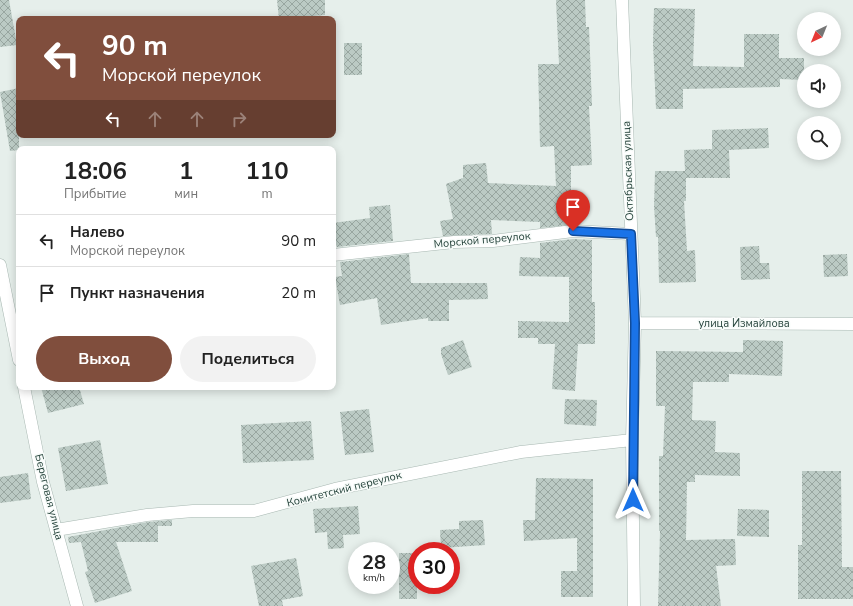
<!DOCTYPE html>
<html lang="ru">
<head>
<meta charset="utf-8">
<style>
	:root { --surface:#fff; --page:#f2f2f2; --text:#222; --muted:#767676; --line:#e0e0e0; --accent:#804e3d }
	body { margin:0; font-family:"Nunito Sans",sans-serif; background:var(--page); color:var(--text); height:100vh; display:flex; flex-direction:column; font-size:15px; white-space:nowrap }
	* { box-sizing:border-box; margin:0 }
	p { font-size:13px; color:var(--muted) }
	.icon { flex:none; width:22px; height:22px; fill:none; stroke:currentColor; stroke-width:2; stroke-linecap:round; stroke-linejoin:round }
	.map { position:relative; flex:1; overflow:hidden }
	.side { position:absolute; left:16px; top:146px; width:320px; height:244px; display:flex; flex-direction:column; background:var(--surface); border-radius:8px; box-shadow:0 2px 10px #0003 }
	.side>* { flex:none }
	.top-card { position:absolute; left:16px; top:16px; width:320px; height:122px; border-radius:8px; box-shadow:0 2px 10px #0003; background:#804e3d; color:#fff; overflow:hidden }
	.needle { width:26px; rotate:223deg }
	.controls { position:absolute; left:797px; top:12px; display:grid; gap:8px }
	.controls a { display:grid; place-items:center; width:44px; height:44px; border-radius:50%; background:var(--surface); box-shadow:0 2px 10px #0003; font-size:20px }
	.speed { position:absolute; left:348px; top:542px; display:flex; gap:8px; font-size:20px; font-weight:700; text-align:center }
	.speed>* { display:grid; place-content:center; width:52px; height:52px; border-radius:50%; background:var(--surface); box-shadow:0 2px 10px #0003; line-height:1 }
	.speed small { font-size:10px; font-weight:400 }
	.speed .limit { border:6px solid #d22; background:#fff; color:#111 }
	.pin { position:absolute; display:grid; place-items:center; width:34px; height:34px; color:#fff; margin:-41px -17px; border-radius:50% 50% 50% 0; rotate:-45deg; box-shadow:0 0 4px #0007 }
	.pin .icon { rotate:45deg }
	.me { position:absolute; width:44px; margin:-22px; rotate:0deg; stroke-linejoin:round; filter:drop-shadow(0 0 3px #0008) }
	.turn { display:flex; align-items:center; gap:14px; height:84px; padding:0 20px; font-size:18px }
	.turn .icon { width:52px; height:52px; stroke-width:2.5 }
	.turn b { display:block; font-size:28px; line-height:34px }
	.lanes { display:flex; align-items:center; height:38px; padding:0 20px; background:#0003; justify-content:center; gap:20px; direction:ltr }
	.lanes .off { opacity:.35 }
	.eta { display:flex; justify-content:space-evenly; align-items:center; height:68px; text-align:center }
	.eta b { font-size:24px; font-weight:700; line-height:28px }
	.button { display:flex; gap:8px; margin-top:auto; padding:8px 20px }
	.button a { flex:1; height:46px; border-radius:24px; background:var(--accent); color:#fff; font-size:16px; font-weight:700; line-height:46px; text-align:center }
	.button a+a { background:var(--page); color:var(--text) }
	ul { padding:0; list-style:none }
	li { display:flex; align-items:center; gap:12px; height:52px; padding:0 20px; border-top:1px solid var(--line) }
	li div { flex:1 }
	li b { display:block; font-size:15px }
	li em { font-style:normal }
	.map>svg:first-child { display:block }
	.building { fill:url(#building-cross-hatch) }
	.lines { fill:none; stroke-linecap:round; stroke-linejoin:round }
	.street-casing { stroke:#a8b8b2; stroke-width:13 }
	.street { stroke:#fff; stroke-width:12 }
	.route-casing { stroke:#114b97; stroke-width:10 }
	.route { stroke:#1a73e8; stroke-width:7 }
	.labels { text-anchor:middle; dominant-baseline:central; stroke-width:3; stroke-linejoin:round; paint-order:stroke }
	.street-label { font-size:11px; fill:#24423a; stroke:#f7fbf9 }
</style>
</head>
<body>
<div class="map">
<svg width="853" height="606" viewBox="0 0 853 606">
	<defs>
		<pattern id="building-cross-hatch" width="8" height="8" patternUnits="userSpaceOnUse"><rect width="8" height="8" fill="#bbcac4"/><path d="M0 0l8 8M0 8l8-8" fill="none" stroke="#98a6a0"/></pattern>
	</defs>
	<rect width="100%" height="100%" fill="#e6efeb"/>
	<!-- building -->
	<path class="building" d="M 0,0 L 9,0 L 17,45 L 0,47 Z
		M 277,0 L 325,0 L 325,15 L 279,19 Z
		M 556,0 L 585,0 L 586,27 L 589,27 L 592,106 L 589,106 L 592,165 L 571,166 L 571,199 L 581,199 L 580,224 L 540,228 L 540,222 L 491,220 L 492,234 L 443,236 L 440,221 L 453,219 L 446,184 L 463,178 L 463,165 L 486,163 L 488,183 L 556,186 L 554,146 L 540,147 L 538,64 L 559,64 Z
		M 654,8 L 695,9 L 693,66 L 744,67 L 744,34 L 779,34 L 779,58 L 804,58 L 804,80 L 780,79 L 780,87 L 683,89 L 683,109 L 656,109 L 653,43 Z
		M 344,43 L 362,43 L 362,75 L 344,75 Z
		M 19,88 L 19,150 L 10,151 L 0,92 Z
		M 768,128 L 769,148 L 729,150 L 730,178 L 686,178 L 686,201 L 684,201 L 687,251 L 695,250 L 696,282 L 659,283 L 658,237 L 656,237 L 654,206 L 655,171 L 685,171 L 684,150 L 712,149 L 712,130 Z
		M 390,205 L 393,241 L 337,247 L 336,245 L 333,245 L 333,223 L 370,218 L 369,207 Z
		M 573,239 L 592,240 L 592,302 L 595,302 L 595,344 L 578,344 L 575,391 L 552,389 L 555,344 L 538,344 L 538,338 L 518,338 L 518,321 L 569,322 L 569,277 L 519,276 L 520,257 L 540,258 L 540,243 Z
		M 759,246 L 760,263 L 769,263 L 770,279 L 741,280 L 740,247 Z
		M 409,254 L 411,283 L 487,283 L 488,299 L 449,300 L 449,321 L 428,321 L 428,318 L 381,325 L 377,298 L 340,305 L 335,277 L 342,276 L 340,262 Z
		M 847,254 L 848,276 L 824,277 L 823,255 Z
		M 463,340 L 472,367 L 448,375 L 441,354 L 441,348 Z
		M 743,340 L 783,341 L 782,376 L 729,374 L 729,382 L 693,382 L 692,420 L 716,421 L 715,452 L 740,453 L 740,476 L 695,475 L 695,482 L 687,482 L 686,540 L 735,539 L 736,565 L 716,566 L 721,606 L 658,606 L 660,531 L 659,531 L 659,456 L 663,456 L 665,406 L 656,406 L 656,351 L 743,352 Z
		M 41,387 L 79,387 L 84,404 L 48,413 Z
		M 565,399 L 597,400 L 596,426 L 564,424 Z
		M 369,409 L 374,452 L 345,455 L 340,412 Z
		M 311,421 L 314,460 L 243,463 L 241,425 Z
		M 100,440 L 108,484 L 66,491 L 58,448 Z
		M 802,471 L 841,471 L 842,567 L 853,567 L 853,599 L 798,599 L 798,545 L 802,545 Z
		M 28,473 L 31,499 L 0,503 L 0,477 Z
		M 536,478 L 593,479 L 593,597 L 561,597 L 561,571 L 577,571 L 577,538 L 524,541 L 523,520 L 535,520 Z
		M 358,506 L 360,534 L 343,535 L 344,548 L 328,549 L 327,532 L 315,533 L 313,509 Z
		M 738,509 L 769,510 L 769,537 L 737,536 Z
		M 172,520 L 172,526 L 158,526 L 158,542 L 116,542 L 132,591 L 95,603 L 85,572 L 88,571 L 81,542 L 69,543 L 68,537 L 148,522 Z
		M 483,520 L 485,545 L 441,548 L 440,530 L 459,529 L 459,521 Z
		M 399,553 L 417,553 L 417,599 L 399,599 Z
		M 296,558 L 303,596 L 282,600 L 283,606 L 259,606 L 251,566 Z"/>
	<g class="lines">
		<defs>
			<path id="street" d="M 622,0 L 635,323 L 632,440 L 634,606
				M 333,255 L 454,242 L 493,241 L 573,231 L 631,234
				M 0,265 L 19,360
				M 635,323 L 853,324
				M 24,387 L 43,482 L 77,606
				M 56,530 L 147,515 L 193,511 L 254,511 L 335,489 L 521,452 L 632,440"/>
		</defs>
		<!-- street casing -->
		<use href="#street" class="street-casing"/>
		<!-- street -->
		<use href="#street" class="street"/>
	</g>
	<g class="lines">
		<defs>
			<path id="route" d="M 573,231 L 631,234 L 635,323 L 633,500"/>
		</defs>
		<!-- route casing -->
		<use href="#route" class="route-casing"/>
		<!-- route -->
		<use href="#route" class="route"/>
	</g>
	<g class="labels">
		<!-- street labels -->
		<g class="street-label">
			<text transform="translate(628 171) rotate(-92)">Октябрьская улица</text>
			<text transform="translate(482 240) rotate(-5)">Морской переулок</text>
			<text x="744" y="323">улица Измайлова</text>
			<text transform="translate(344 489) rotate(-14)">Комитетский переулок</text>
			<text transform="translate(49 497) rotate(76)">Береговая улица</text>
		</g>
	</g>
</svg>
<div class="controls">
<a><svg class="needle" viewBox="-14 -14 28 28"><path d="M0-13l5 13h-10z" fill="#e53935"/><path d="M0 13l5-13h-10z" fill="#767676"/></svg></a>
<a><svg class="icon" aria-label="sound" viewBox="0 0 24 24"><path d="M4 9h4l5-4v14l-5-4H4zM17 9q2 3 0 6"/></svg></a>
<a><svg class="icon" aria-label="search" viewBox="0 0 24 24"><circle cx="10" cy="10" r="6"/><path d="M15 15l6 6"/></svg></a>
</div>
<div class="speed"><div>28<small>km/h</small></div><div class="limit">30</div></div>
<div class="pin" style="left:573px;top:231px;background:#d93025"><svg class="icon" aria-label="arrive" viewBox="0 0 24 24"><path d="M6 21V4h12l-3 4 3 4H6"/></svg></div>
<svg class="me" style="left:633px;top:500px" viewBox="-20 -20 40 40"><path d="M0-17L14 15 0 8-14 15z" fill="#1a73e8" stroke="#fff" stroke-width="4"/></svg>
<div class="top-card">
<div class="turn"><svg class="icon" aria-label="left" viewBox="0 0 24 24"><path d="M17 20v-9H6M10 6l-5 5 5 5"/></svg><div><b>90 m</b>Морской переулок</div></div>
<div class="lanes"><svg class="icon" aria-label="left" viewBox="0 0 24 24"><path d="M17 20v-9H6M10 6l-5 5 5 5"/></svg><svg class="icon off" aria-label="ahead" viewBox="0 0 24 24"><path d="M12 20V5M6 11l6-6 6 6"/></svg><svg class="icon off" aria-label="ahead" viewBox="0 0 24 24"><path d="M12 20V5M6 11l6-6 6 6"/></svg><svg class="icon off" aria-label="right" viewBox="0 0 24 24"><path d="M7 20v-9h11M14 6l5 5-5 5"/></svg></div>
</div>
<section class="side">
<div class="eta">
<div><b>18:06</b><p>Прибытие</p></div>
<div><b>1</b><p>мин</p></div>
<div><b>110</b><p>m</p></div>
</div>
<ul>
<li><svg class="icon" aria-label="left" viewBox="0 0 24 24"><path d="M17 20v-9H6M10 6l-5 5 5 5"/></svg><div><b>Налево</b><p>Морской переулок</p></div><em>90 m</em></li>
<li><svg class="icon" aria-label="arrive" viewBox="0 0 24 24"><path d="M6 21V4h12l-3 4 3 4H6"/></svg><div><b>Пункт назначения</b></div><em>20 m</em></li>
</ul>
<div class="button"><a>Выход</a><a>Поделиться</a></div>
</section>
</div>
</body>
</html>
